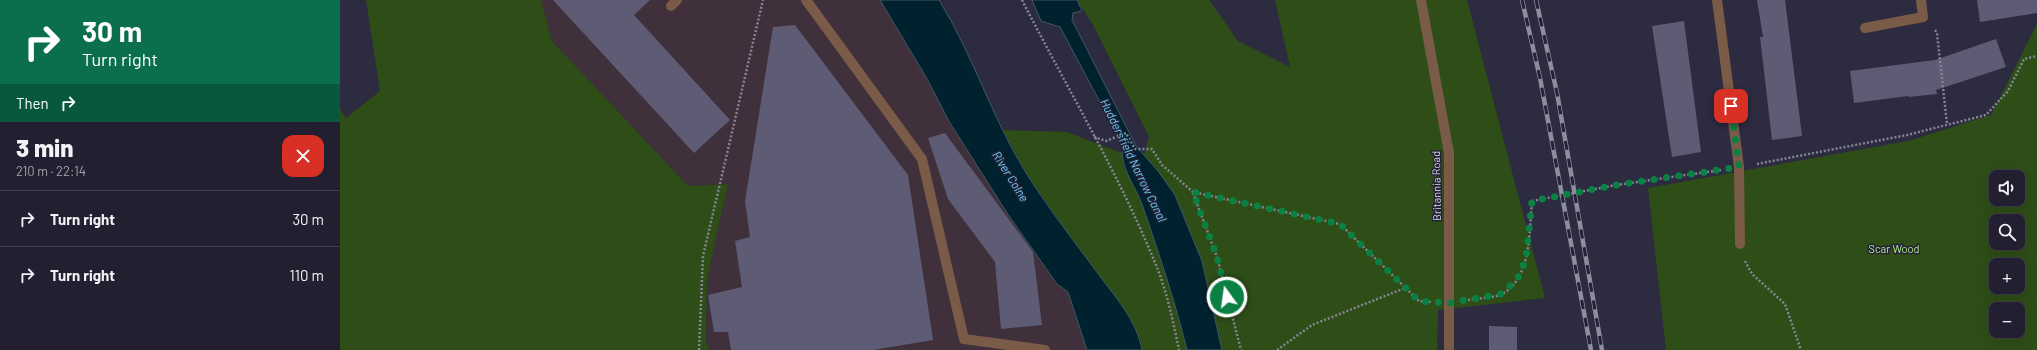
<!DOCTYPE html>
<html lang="en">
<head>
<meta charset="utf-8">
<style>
	:root { --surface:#222030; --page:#2e2d3c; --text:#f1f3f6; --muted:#a2a3ab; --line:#3f3e4c }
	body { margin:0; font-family:Barlow,sans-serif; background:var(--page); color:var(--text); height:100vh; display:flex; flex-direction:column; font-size:15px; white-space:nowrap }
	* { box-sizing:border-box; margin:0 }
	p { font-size:13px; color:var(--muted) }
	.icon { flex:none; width:22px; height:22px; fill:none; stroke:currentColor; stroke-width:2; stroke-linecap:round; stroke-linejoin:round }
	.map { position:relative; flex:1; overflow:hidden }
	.side { display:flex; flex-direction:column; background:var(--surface); width:340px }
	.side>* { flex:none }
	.top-card { background:#0b6e4f; color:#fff; overflow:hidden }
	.controls { position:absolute; left:1649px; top:170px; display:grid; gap:8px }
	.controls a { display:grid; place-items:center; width:36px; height:36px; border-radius:8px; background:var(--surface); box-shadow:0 4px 16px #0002,0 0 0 1px var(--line); font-size:20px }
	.pin { position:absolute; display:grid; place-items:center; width:34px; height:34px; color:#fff; margin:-17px; border-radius:8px; box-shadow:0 2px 6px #0006 }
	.me { position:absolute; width:44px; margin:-22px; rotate:346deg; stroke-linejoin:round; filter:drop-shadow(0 0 3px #0008) }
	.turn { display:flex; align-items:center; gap:14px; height:84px; padding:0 16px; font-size:18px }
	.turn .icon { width:52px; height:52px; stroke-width:2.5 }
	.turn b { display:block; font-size:28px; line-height:34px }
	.then { display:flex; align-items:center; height:38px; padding:0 16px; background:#0003; gap:8px; font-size:15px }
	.round { display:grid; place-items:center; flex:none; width:42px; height:42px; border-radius:12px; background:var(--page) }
	.head { display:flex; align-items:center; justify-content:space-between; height:68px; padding:0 16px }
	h1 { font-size:24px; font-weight:800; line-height:30px }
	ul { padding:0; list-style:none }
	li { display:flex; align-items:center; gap:12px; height:56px; padding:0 16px; border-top:1px solid var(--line) }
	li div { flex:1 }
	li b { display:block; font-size:15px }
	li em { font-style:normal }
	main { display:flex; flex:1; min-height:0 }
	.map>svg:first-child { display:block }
	.industrial { fill:#40303c }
	.green { fill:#2e4d17; fill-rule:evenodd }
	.water { fill:#00222e; stroke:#405865 }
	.building { fill:#5d5c74 }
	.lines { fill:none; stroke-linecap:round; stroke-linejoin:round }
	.path { stroke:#868596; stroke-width:2.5; stroke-dasharray:2 2; stroke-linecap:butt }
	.service { stroke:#795b47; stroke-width:10 }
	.minor { stroke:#795b47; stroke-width:10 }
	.tertiary { stroke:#795b47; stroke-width:10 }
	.rail-casing { stroke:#8e8d9e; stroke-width:4.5 }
	.rail { stroke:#242236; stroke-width:3; stroke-dasharray:9; stroke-linecap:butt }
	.path-bridge { stroke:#868596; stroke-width:2.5; stroke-dasharray:2 2; stroke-linecap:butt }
	.route { stroke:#0b8043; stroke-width:7; stroke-dasharray:0 12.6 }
	.labels { text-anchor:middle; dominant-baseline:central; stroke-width:3; stroke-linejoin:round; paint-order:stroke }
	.street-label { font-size:11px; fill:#d6d6e4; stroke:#242236 }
	.park-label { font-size:11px; fill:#b3ef8c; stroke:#242236 }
	.water-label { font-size:12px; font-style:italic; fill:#65cef8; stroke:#242236 }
</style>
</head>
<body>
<main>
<section class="side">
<div class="top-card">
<div class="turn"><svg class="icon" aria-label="right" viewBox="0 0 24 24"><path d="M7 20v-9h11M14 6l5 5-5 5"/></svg><div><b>30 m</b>Turn right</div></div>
<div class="then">Then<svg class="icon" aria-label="right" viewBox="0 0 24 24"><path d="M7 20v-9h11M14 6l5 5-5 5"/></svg></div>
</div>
<div class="head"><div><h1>3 min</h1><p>210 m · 22:14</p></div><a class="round" style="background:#d93025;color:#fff"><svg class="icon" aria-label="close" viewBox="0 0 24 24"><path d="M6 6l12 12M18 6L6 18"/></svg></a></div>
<ul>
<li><svg class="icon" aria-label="right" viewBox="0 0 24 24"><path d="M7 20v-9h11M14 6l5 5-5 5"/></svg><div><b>Turn right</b></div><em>30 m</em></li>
<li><svg class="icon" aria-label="right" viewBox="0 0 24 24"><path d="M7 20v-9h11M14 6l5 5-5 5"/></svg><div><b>Turn right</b></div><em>110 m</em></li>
</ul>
</section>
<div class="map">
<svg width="1697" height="350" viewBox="0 0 1697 350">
	<rect width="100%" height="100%" fill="#2d2b40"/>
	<!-- industrial -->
	<path class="industrial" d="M 201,0 L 540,0 L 586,77 L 610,123 L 669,216 L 717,284 L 728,292 L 747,350 L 369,350 L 366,341 L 367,279 L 388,184 L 348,186 L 212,41 Z"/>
	<!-- green -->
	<path class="green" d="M 26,0 L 201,0 L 212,41 L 348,186 L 388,184 L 367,279 L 366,341 L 369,350 L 0,350 L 0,109 L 6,118 L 40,91 Z
		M 737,0 L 869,0 L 898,41 L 950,67 L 935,0 L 1127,0 L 1205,298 L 1098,310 L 1097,350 L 802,350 L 800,338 L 686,173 L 663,130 L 727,132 L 782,153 L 784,169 L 805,152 L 809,137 L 753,25 Z
		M 1697,24 L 1697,350 L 1326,350 L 1308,188 L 1568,141 L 1651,115 ZM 1656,177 L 1678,177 L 1678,199 L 1656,199 ZM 1656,221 L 1678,221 L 1678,243 L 1656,243 ZM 1656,265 L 1678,265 L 1678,287 L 1656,287 ZM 1656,309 L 1678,309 L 1678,331 L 1656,331 Z"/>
	<!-- water -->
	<path class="water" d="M 540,0 L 599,0 C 633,55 652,118 686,173 C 708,208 734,241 759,275 C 776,298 797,321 802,350 L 747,350 L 728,292 L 717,284 L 669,216 L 610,123 L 586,77 Z
		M 692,0 L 737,0 L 742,11 L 733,13 L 732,20 L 796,146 L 818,171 L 835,195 L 862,261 L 882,350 L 847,350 C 835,301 819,254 803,207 C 796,186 785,177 782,153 L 785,149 L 720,27 L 701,21 Z"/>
	<!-- building -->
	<path class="building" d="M 213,0 L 310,0 L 294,15 L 390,120 L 354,153 Z
		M 1417,0 L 1445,0 L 1462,136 L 1432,140 L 1420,37 L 1423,37 Z
		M 1637,0 L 1697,0 L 1697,13 L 1640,22 Z
		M 1344,21 L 1361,152 L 1332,157 L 1312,26 Z
		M 455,25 L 568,175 L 593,340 L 533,350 L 391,350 L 388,332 L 374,332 L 368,295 L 402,287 L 395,241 L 410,237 L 405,201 L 433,27 Z
		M 1656,39 L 1666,67 L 1596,90 L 1597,94 L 1569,97 L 1568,96 L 1514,103 L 1510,71 L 1595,60 Z
		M 605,133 L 693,252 L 702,325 L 661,329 L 655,262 L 608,199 L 588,138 Z
		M 1149,326 L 1177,327 L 1177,350 L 1149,350 Z"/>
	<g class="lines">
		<!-- path -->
		<path class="path" d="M 682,0 C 727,88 779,174 816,265 C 827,292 833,321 839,350
			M 1595,30 L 1597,33 L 1607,124
			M 754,137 L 766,141 L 786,133 L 795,149 L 812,149 L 822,165 L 853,192 L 1000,224 L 1079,301 L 1092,302
			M 1417,164 L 1567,135 L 1646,115 L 1668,91 L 1684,59 L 1697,56
			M 1276,185 L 1381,170
			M 853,193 L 877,257 L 901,350
			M 1405,261 L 1412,274 L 1445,304 L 1461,350
			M 1128,300 C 1138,298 1153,298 1162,294 C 1192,278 1189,230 1192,201
			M 359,350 L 363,256 L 423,0
			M 937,350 L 972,325 L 1065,288"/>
		<!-- service -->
		<path class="service" d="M 466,0 L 582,159 L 624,339 L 705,350
			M 331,6 L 337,0"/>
		<!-- minor -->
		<path class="minor" d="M 1377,0 L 1399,167 L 1400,244
			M 1525,28 L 1583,17 L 1581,0"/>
		<!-- tertiary -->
		<path class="tertiary" d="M 1081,0 L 1109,153 L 1109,350"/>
		<defs>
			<path id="rail" d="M 1182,0 L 1200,78 L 1251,350
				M 1196,0 L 1217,93 L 1262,350"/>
		</defs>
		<!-- rail casing -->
		<use href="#rail" class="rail-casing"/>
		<!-- rail -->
		<use href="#rail" class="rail"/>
		<!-- path-bridge -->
		<path class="path-bridge" d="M 1192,201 L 1276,185"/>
	</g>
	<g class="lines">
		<!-- route -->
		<path class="route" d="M 887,297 L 877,257 L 853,192 L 1000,224 L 1079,301 L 1109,303 L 1161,294 L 1177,280 L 1186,259 L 1192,201 L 1276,185 L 1399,167 L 1391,106"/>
	</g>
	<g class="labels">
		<!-- street labels -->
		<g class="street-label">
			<text transform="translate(1096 186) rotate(-91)">Britannia Road</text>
		</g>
		<!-- park labels -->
		<g class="park-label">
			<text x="1554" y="248">Scar Wood</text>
		</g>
		<!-- water labels -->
		<g class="water-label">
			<text transform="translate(794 160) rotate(64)">Huddersfield Narrow Canal</text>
			<text transform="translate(671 176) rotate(58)">River Colne</text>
		</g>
	</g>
</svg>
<div class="controls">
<a><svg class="icon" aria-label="sound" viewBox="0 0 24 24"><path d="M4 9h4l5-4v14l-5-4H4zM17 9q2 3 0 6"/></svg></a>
<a><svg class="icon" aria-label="search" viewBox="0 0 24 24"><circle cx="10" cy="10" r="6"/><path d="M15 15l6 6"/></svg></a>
<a>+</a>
<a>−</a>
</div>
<div class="pin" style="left:1391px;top:106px;background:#d93025"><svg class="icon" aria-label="arrive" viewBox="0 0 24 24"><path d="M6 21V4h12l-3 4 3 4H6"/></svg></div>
<svg class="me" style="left:887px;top:297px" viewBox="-20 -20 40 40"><circle r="17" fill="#0b8043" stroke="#fff" stroke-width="3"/><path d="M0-11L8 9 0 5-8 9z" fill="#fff"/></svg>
</div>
</main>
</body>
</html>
